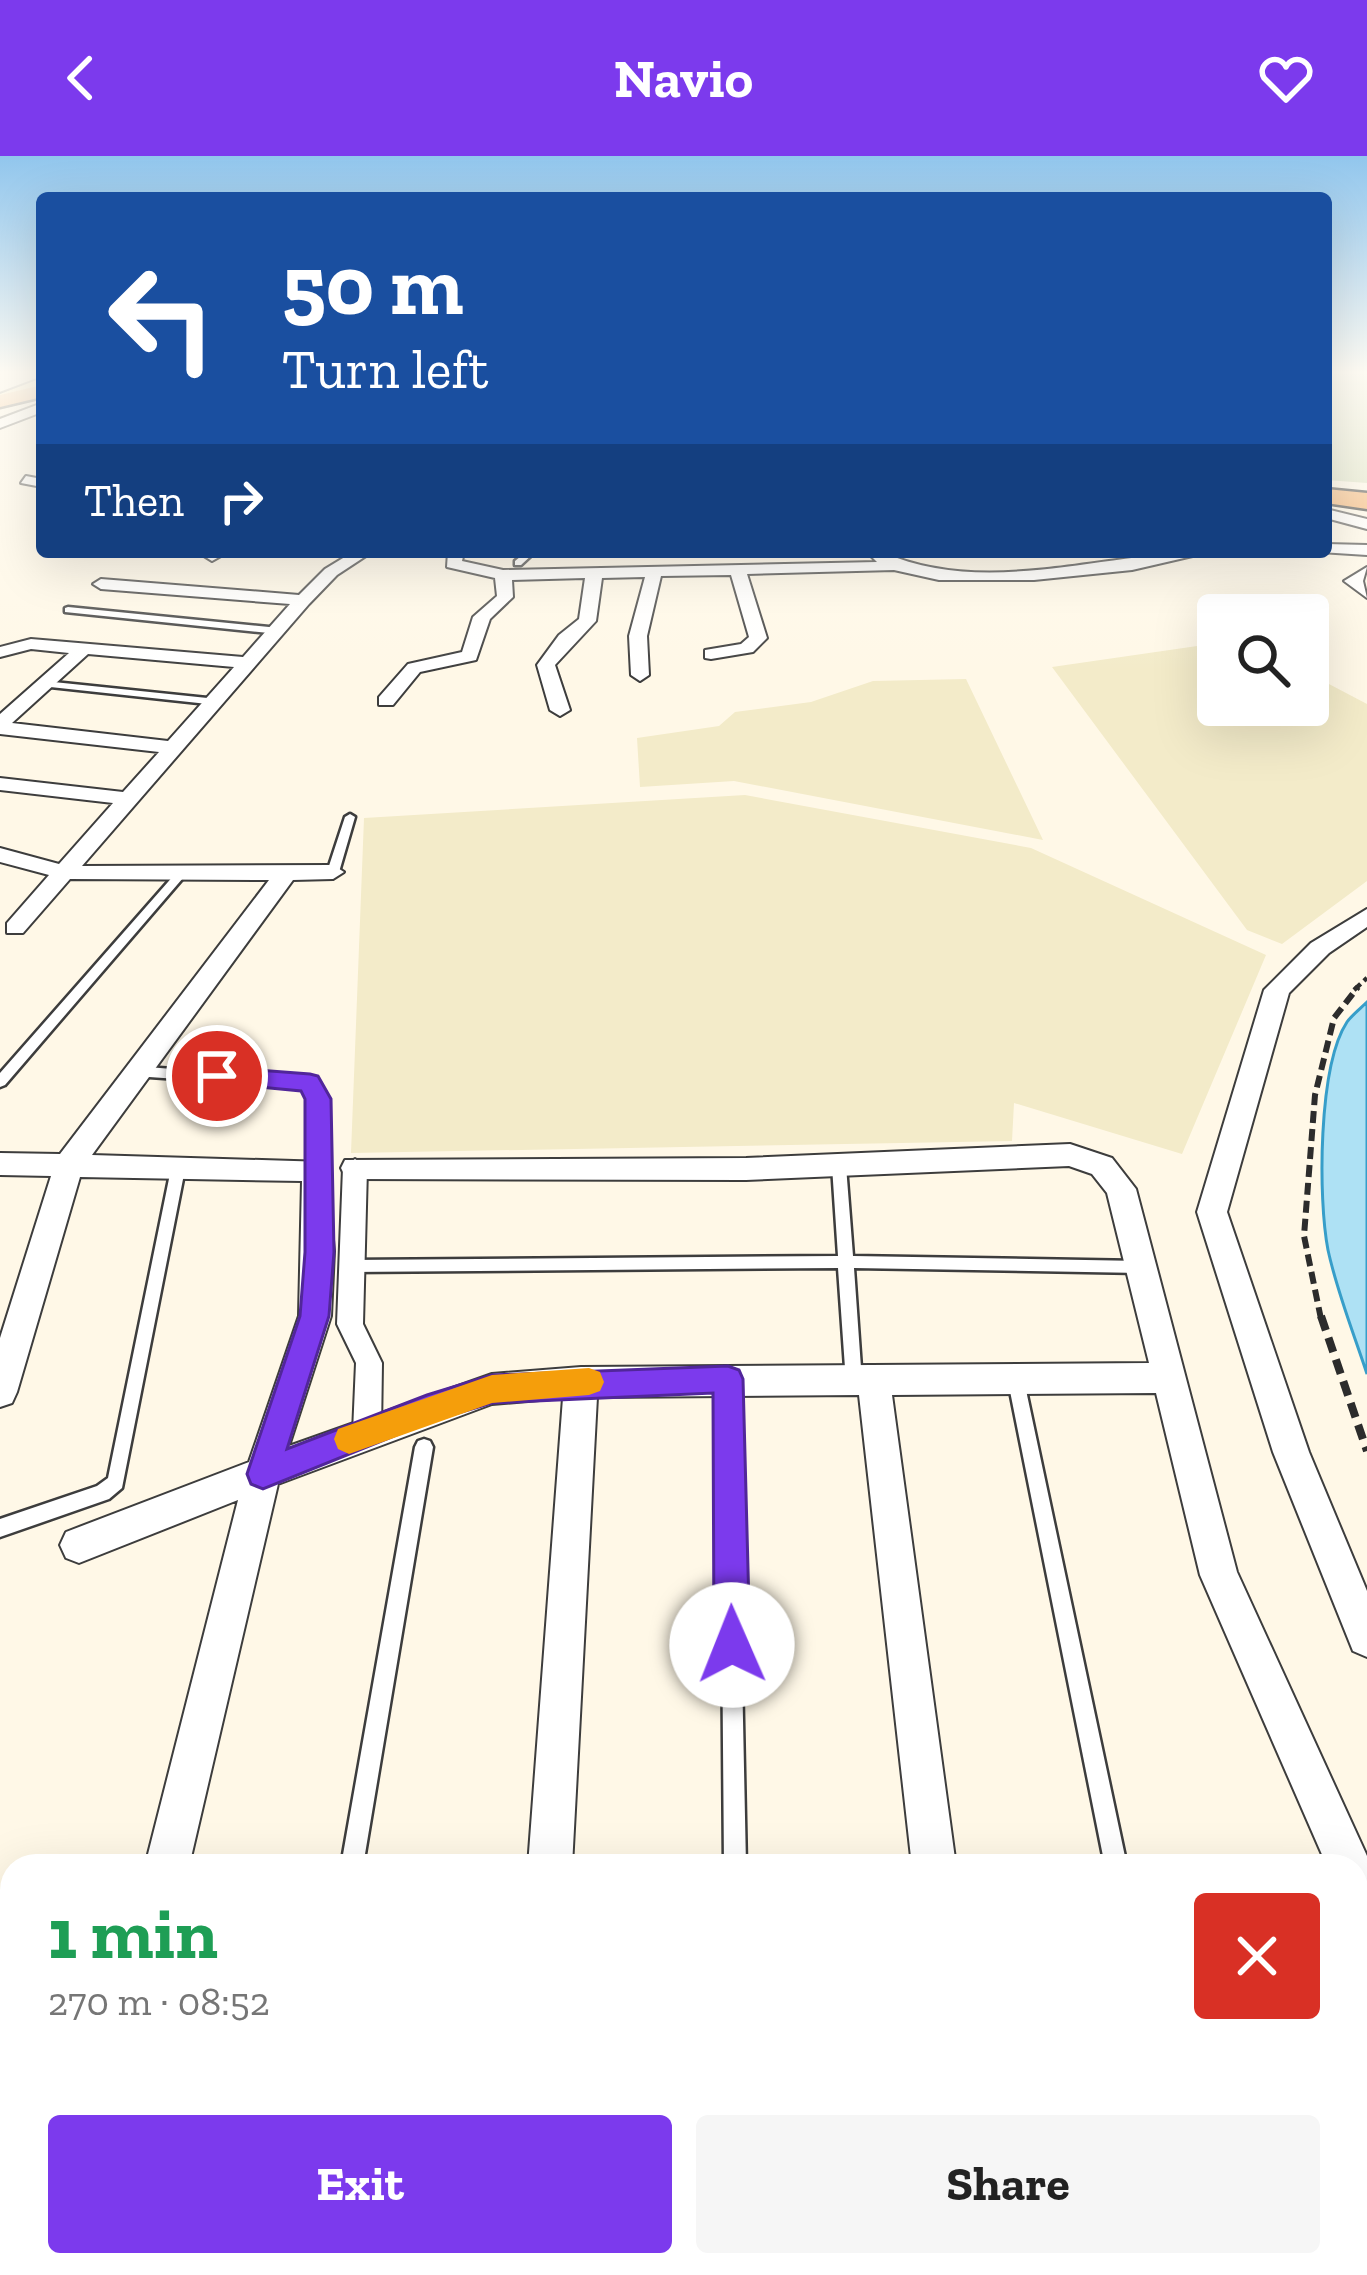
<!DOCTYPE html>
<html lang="en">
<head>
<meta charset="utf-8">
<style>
	:root { --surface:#fff; --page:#f6f6f6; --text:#222; --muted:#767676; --accent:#7c3aed }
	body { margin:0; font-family:"Zilla Slab",serif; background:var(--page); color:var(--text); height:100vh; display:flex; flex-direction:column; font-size:45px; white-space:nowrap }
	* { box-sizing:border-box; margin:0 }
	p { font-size:39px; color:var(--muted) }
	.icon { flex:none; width:66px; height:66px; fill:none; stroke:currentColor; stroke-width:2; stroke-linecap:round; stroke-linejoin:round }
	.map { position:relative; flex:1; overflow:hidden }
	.drawer { position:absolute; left:0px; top:1698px; width:1368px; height:423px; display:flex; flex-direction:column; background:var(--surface); border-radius:36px 36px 0 0; box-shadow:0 12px 48px #0002 }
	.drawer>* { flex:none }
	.hud { position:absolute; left:36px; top:36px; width:1296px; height:366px; border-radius:12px; box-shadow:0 12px 48px #0002; background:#1a4fa0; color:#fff; overflow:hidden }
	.buttons { position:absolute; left:1197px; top:438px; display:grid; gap:24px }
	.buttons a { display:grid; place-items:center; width:132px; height:132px; border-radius:12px; background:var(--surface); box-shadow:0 12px 48px #0002; font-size:60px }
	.pin { position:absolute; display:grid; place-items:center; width:102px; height:102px; color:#fff; margin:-51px; border:6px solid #fff; border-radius:50%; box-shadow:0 3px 12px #0007 }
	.me { position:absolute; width:132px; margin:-66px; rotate:359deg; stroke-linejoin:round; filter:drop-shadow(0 0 9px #0008) }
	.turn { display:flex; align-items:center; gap:42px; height:252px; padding:0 48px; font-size:54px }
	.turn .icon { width:156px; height:156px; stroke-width:2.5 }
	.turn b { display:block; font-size:84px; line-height:102px }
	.then { display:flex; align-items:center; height:114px; padding:0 48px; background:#0003; gap:24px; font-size:45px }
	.round { display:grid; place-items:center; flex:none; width:126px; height:126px; border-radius:12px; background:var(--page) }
	.overview { display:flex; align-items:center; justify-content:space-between; height:204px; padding:0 48px }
	h1 { font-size:72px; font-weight:700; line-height:90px; color:#1e9e55 }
	.cta { display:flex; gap:24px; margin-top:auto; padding:24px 48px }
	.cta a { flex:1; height:138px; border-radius:12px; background:var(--accent); color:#fff; font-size:48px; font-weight:700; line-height:138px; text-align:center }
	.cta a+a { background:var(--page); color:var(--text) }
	header { display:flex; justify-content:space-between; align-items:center; height:156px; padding:0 48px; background:var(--accent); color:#fff; font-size:54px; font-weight:700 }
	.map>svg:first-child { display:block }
	.farmland { fill:#f3ebc9 }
	.cemetery { fill:#d6debb }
	.water { fill:#aee1f4; stroke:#379ec9; stroke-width:3 }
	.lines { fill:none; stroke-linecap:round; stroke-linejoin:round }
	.service-casing { stroke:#3d3d3d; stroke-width:5 }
	.pedestrian-casing { stroke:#3d3d3d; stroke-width:4 }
	.minor-casing { stroke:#3d3d3d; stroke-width:4 }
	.secondary-casing { stroke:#2c2c2c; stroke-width:4 }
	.trunk-casing { stroke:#1b1b1b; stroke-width:5 }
	.path-far2 { stroke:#2c2c2c; stroke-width:4.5; stroke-dasharray:9 4.5; stroke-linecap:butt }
	.path-far1 { stroke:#2c2c2c; stroke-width:6; stroke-dasharray:12 6; stroke-linecap:butt }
	.path { stroke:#2c2c2c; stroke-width:8; stroke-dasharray:15 8; stroke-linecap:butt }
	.service { fill:#fff; fill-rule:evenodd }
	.pedestrian { fill:#fff; fill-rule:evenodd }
	.minor { fill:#fff; fill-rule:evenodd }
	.secondary { fill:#fdeaa4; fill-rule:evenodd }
	.trunk { fill:#f4a65a; fill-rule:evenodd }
	.route { fill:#7c3aed; stroke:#51269a; stroke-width:3 }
	.slow { fill:#f59e0b }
</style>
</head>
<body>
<header><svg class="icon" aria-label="back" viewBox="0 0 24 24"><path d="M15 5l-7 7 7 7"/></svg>Navio<svg class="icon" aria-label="heart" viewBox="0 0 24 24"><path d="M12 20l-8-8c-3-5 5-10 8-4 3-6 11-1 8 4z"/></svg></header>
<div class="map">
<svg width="1367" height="2119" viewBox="0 0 1367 2119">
	<rect width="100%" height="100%" fill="#fff8e7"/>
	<!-- farmland -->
	<path class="farmland" d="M 1218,487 L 1218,549 L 1308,549 L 1308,517 L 1367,548 L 1367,725 L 1282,788 L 1247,774 L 1052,511 Z
		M 966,523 L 1043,684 L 734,625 L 640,631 L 637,582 L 719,570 L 735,556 L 811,546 L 873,525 Z
		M 745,639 L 1031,692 L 1266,799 L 1182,998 L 1014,947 L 1012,985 L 351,997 L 364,662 Z"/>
	<!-- cemetery -->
	<path class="cemetery" d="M 1326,218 L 1367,218 L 1367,327 L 1326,324 Z"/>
	<!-- water -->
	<path class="water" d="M 1367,846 L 1367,1218 C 1354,1178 1337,1136 1328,1094 C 1318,1043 1318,910 1347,866 C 1352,859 1361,852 1367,846 Z"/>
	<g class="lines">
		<defs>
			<path id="service" d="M 526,396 L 535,396 L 521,409 L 515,409 L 515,405 Z
				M 68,451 L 279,472 L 283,475 L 279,478 L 65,456 L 65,452 Z
				M 44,525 L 217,543 L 222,546 L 217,549 L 41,530 L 41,526 Z
				M 350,658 L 355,661 L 339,716 L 333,719 L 329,718 L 327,716 L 345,661 Z
				M 179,717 L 183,718 L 183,722 L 5,929 L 0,931 L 0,917 L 175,718 Z
				M 135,910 L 319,925 L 325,943 L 323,1014 L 321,1018 L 316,1020 L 309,1014 L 311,943 L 308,932 L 135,920 L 128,915 Z
				M 839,1004 L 846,1010 L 853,1100 L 1141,1105 L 1146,1107 L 1149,1111 L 1146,1115 L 1141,1117 L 854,1112 L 862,1226 L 860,1231 L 854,1233 L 848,1231 L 846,1226 L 838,1112 L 350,1116 L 345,1114 L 342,1110 L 345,1106 L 350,1104 L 838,1100 L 832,1010 Z
				M 178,1007 L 185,1013 L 122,1332 L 109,1343 L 0,1381 L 0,1363 L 97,1330 L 108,1322 L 171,1013 Z
				M 1015,1213 L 1021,1215 L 1023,1220 L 1127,1710 L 1105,1710 L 1007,1220 L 1009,1215 Z
				M 728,1217 L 734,1219 L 736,1224 L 746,1710 L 724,1710 L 720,1224 L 722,1219 Z
				M 424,1283 L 430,1285 L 433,1291 L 363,1710 L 341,1710 L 415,1291 L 418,1285 Z
				M 273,2109 L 299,2109 L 297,2119 L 271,2119 Z
				M 729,2109 L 755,2109 L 755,2119 L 729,2119 Z
				M 1188,2109 L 1214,2109 L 1216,2119 L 1190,2119 Z"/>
			<path id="pedestrian" d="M 355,1003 L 367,1012 L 363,1168 L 382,1207 L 381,1276 L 377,1285 L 367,1289 L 357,1285 L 353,1276 L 356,1207 L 337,1168 L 343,1012 Z"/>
			<path id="minor" d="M 42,247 L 42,256 L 0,272 L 0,263 Z
				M 26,320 L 42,323 L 42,331 L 21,327 Z
				M 1326,353 L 1367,363 L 1367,373 L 1326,362 Z
				M 1326,388 L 1367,389 L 1367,399 L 1320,396 L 1326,396 Z
				M 208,396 L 228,396 L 212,405 L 204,400 Z
				M 353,396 L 372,396 L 337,419 L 309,448 L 82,710 L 333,709 L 344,716 L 333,723 L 293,724 L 92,999 L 326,1006 L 334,1095 L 331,1160 L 289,1290 L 492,1218 L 581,1211 L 1149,1207 L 1107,1037 L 1092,1018 L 1069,1010 L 746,1024 L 355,1023 L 345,1020 L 341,1012 L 345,1004 L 746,1002 L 1070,988 L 1112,1002 L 1136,1033 L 1237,1416 L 1367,1700 L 1367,1773 L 1356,1769 L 1356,1710 L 1327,1710 L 1200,1419 L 1156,1237 L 892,1239 L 956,1710 L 912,1710 L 859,1239 L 597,1241 L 572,1710 L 528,1710 L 563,1242 L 492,1248 L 278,1328 L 189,1710 L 145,1710 L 238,1344 L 79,1407 L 66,1402 L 60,1389 L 66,1376 L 249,1306 L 299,1160 L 302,1025 L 80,1021 L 17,1236 L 12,1247 L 0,1251 L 0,1182 L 51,1020 L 0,1019 L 0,997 L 60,998 L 269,724 L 70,723 L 23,777 L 7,777 L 7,767 L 49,719 L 0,706 L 0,692 L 59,708 L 113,647 L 0,634 L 0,622 L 123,636 L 159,596 L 0,578 L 0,558 L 69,497 L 31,493 L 0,501 L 0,491 L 31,483 L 243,501 L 290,448 L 101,433 L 93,428 L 101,423 L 299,439 L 325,413 ZM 88,498 L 234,511 L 168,585 L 12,567 Z
				M 448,396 L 464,396 L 462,405 L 503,414 L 877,406 L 871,400 L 882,396 C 987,442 1101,396 1210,396 L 1132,414 L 1034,424 L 939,424 L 894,414 L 747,418 L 767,482 L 753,496 L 711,503 L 705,502 L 705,494 L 741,488 L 749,481 L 731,419 L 661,420 L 647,480 L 649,519 L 640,525 L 631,519 L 629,480 L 645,421 L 602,422 L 596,465 L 555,509 L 570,554 L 560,560 L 550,554 L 537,509 L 559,479 L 579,463 L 585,422 L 512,424 L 513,441 L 490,463 L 476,504 L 420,516 L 393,549 L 379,549 L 379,541 L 408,508 L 462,496 L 473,461 L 497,440 L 495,422 L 447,411 Z
				M 1367,411 L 1363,425 L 1367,442 L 1344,425 Z
				M 1367,753 L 1367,771 L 1329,797 L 1289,837 L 1227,1056 L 1309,1296 L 1367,1435 L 1367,1501 L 1353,1495 L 1273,1296 L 1197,1056 L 1264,834 L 1311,787 Z
				M 1356,1978 L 1367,1978 L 1367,2028 L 1356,2028 Z
				M 36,2109 L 88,2109 L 85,2119 L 33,2119 Z
				M 500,2109 L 552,2109 L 551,2119 L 499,2119 Z
				M 953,2109 L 1005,2109 L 1006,2119 L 954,2119 Z"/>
			<path id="secondary" d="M 42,222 L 42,233 L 0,249 L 0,238 Z"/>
			<path id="trunk" d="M 42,229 L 42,241 L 0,251 L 0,239 Z
				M 1326,333 L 1367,337 L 1367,353 L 1326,347 Z"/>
		</defs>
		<!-- service casing -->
		<use href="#service" class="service-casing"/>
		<!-- pedestrian casing -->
		<use href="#pedestrian" class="pedestrian-casing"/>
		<!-- minor casing -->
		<use href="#minor" class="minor-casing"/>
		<!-- secondary casing -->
		<use href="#secondary" class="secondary-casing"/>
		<!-- trunk casing -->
		<use href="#trunk" class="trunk-casing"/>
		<!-- path-far2 -->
		<path class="path-far2" d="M 1354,834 L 1367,822"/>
		<!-- path-far1 -->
		<path class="path-far1" d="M 1321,1163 L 1304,1080 L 1315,939 L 1334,862 L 1358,831"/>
		<!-- path -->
		<path class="path" d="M 1321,1160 L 1367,1295"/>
		<!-- service -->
		<use href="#service" class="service"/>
		<!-- pedestrian -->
		<use href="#pedestrian" class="pedestrian"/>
		<!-- minor -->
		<use href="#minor" class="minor"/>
		<!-- secondary -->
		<use href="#secondary" class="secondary"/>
		<!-- trunk -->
		<use href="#trunk" class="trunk"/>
	</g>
	<!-- sky -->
	<linearGradient id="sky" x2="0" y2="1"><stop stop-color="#91c6ed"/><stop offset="0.42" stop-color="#fffcf4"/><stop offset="1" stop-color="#fffcf4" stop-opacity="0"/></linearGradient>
	<rect width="1367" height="515" fill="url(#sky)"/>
	<!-- route -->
	<path class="route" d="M 217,911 L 310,918 L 318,920 L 331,943 L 334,1096 L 329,1160 L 287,1293 L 427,1239 L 492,1219 L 728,1210 L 739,1214 L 743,1223 L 750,1489 L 745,1502 L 732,1507 L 719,1502 L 714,1489 L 713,1237 L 492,1247 L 431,1265 L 263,1333 L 251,1328 L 247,1318 L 300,1160 L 305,1096 L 305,943 L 301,935 L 208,926 L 205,920 Z"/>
	<!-- slow -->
	<path class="slow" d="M 589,1212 L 600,1216 L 604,1226 L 600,1235 L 589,1239 L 492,1247 L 349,1298 L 338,1293 L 334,1283 L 338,1273 L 492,1219 Z"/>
</svg>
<div class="buttons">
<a><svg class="icon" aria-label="search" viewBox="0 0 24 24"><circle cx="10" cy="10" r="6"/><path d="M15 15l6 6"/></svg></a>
</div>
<div class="pin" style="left:217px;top:920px;background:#d93025"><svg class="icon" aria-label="arrive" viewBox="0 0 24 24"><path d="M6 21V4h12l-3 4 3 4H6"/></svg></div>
<svg class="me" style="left:732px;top:1489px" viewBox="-20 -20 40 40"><circle r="19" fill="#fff"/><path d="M0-13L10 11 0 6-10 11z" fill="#7c3aed"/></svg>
<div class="hud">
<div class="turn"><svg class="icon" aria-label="left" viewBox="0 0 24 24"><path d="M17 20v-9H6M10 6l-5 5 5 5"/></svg><div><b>50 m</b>Turn left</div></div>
<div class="then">Then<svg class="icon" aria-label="right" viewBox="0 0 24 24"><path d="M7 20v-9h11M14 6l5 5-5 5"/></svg></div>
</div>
<section class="drawer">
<div class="overview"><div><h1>1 min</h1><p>270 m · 08:52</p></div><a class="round" style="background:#d93025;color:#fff"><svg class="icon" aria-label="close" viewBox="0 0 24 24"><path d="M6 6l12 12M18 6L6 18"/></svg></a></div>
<div class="cta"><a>Exit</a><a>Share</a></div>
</section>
</div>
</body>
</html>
